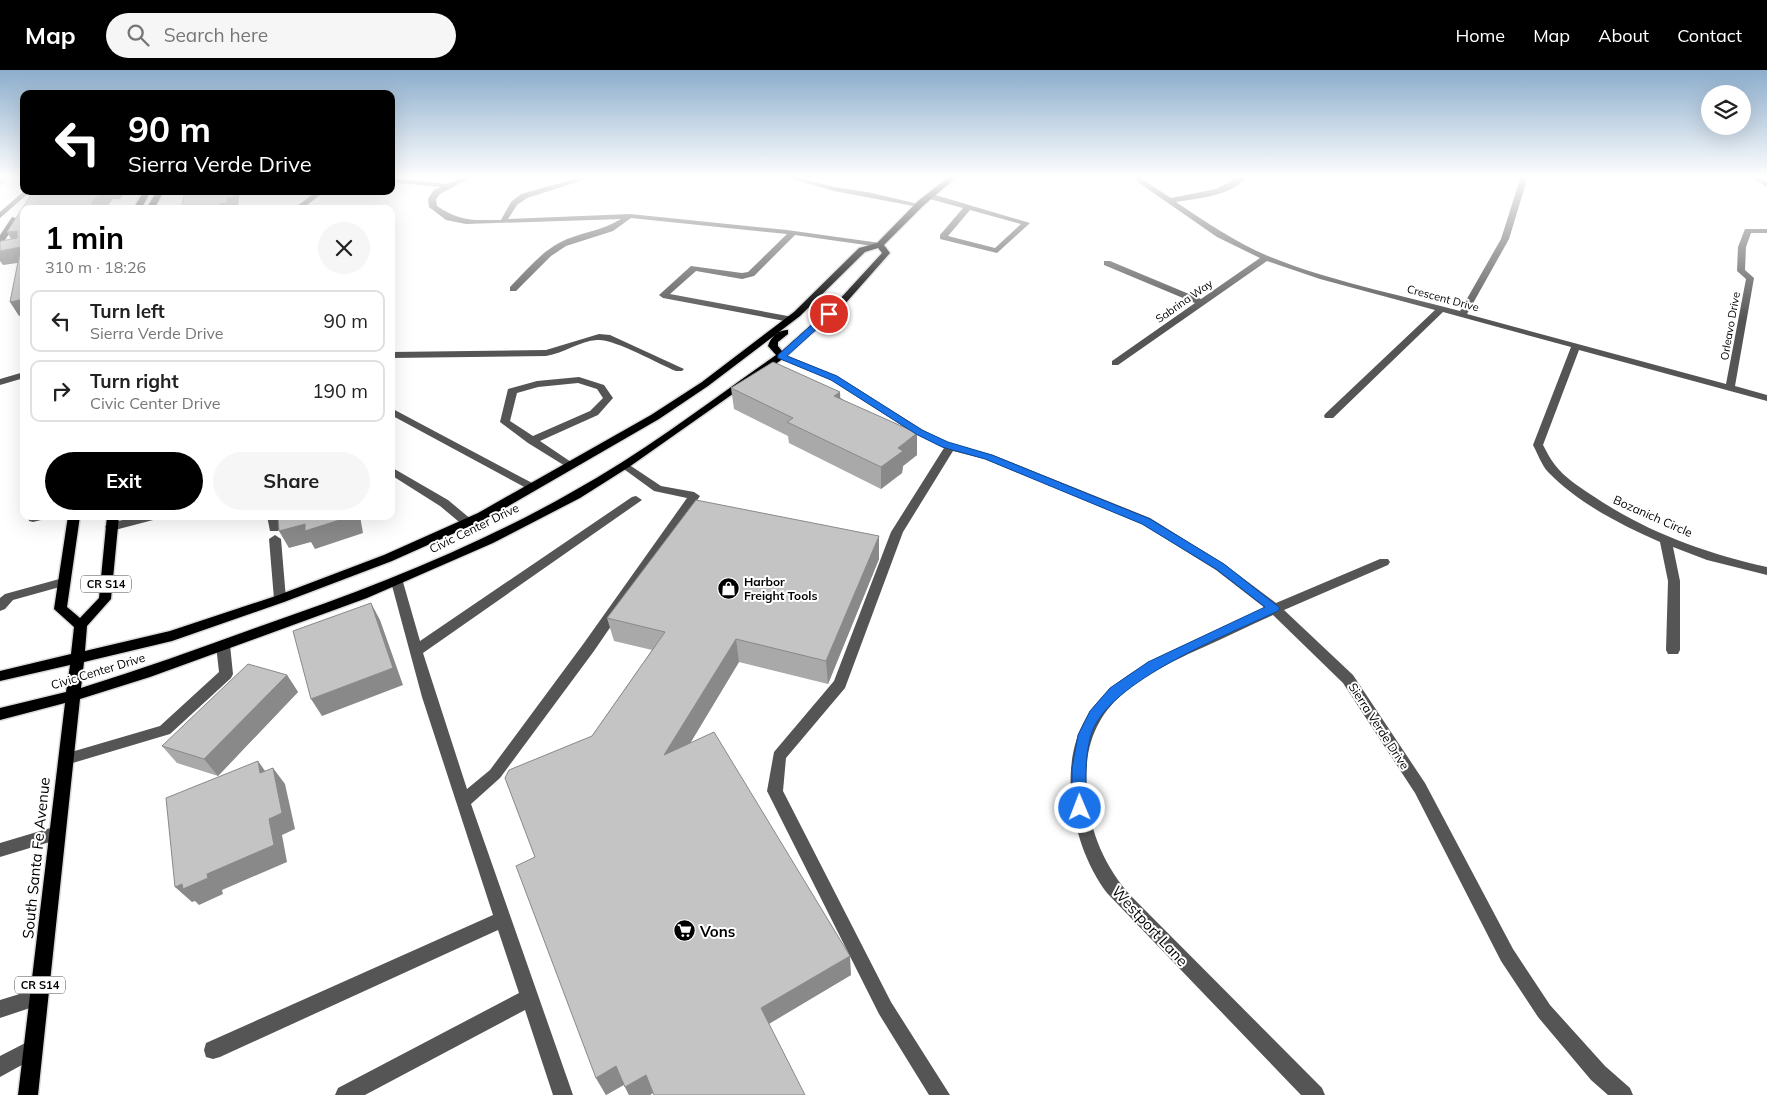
<!DOCTYPE html>
<html lang="en">
<head>
<meta charset="utf-8">
<style>
	:root { --surface:#fff; --page:#f6f6f6; --text:#222; --muted:#767676; --line:#e0e0e0; --accent:#000 }
	body { margin:0; font-family:Mulish,sans-serif; background:var(--page); color:var(--text); height:100vh; display:flex; flex-direction:column; font-size:19px; white-space:nowrap }
	* { box-sizing:border-box; margin:0 }
	p { font-size:16px; color:var(--muted) }
	.icon { flex:none; width:28px; height:28px; fill:none; stroke:currentColor; stroke-width:2; stroke-linecap:round; stroke-linejoin:round }
	.map { position:relative; flex:1; overflow:hidden }
	.sheet { position:absolute; left:20px; top:135px; width:375px; height:315px; display:flex; flex-direction:column; background:var(--surface); border-radius:10px; box-shadow:0 5px 20px #0002 }
	.sheet>* { flex:none }
	.hud { position:absolute; left:20px; top:20px; width:375px; height:105px; border-radius:10px; box-shadow:0 5px 20px #0002; background:#000; color:#fff; overflow:hidden }
	.tools { position:absolute; left:1701px; top:15px; display:grid; gap:10px }
	.tools a { display:grid; place-items:center; width:50px; height:50px; border-radius:50%; background:var(--surface); box-shadow:0 5px 20px #0002; font-size:25px }
	.pin { position:absolute; display:grid; place-items:center; width:42px; height:42px; color:#fff; margin:-21px; border:2px solid #fff; border-radius:50%; box-shadow:0 1px 5px #0007 }
	.me { position:absolute; width:55px; margin:-28px; rotate:359deg; stroke-linejoin:round; filter:drop-shadow(0 0 4px #0008) }
	.turn { display:flex; align-items:center; gap:18px; height:105px; padding:0 25px; font-size:22px }
	.turn .icon { width:65px; height:65px; stroke-width:2.5 }
	.turn b { display:block; font-size:35px; line-height:42px }
	.round { display:grid; place-items:center; flex:none; width:52px; height:52px; border-radius:26px; background:var(--page) }
	.head { display:flex; align-items:center; justify-content:space-between; height:85px; padding:0 25px }
	h1 { font-size:30px; font-weight:700; line-height:38px; color:var(--accent) }
	.cta { display:flex; gap:10px; margin-top:auto; padding:10px 25px }
	.cta a { flex:1; height:58px; border-radius:30px; background:var(--accent); color:#fff; font-size:20px; font-weight:700; line-height:58px; text-align:center }
	.cta a+a { background:var(--page); color:var(--text) }
	ul { padding:0; list-style:none }
	li { display:flex; align-items:center; gap:15px; height:62px; margin:0 10px 8px; padding:0 15px; border:2px solid var(--line); border-radius:10px }
	li div { flex:1 }
	li b { display:block; font-size:19px }
	li em { font-style:normal }
	header { display:flex; align-items:center; gap:30px; box-sizing:border-box; height:70px; padding:0 25px; background:var(--accent); color:#fff }
	header strong { font-size:24px }
	nav { display:flex; gap:28px; margin-inline-start:auto; font-size:18px }
	.search { width:350px; height:45px; background:var(--page); display:flex; align-items:center; gap:12px; box-sizing:border-box; padding:0 18px; border-radius:28px; color:var(--muted); font-size:19px }
	.map>svg:first-child { display:block }
	.lines { fill:none; stroke-linecap:round; stroke-linejoin:round }
	.major-casing { stroke:#dbdbdb; stroke-width:3 }
	.minor { fill:#555; fill-rule:evenodd }
	.major { fill:#000; fill-rule:evenodd }
	.wall { fill:#a9a9a9 }
	.shaded-wall { fill:#898989 }
	.building { fill:#c4c4c4; stroke:#898989 }
	.route { fill:#1a73e8; stroke:#114b97 }
	.labels { text-anchor:middle; dominant-baseline:central; stroke-width:4; stroke-linejoin:round; paint-order:stroke }
	.far-street-label { font-size:11px; fill:#000; stroke:#fff }
	.shield { fill:#fff; stroke:#4c4c4c; stroke-width:1 }
	.shield-label { font-size:11px; font-weight:bold; fill:#000 }
	.street-label { font-size:12px; fill:#000; stroke:#fff }
	.poi-label { font-size:12px; font-weight:bold; fill:#000; stroke:#fff; text-anchor:start }
	.near-street-label { font-size:15px; fill:#000; stroke:#fff }
	.near-poi-label { font-size:15px; font-weight:bold; fill:#000; stroke:#fff; text-anchor:start }
</style>
</head>
<body>
<header>
<strong>Map</strong>
<div class="search"><svg class="icon" aria-label="search" viewBox="0 0 24 24"><circle cx="10" cy="10" r="6"/><path d="M15 15l6 6"/></svg>Search here</div>
<nav><a>Home</a><a>Map</a><a>About</a><a>Contact</a></nav>
</header>
<div class="map">
<svg width="1767" height="1025" viewBox="0 0 1767 1025">
	<rect width="100%" height="100%" fill="#fff"/>
	<g class="lines">
		<defs>
			<path id="major" d="M 950,106 L 958,106 L 924,135 L 884,175 L 890,183 L 844,235 L 784,288 L 629,397 L 580,428 L 493,473 L 367,528 L 150,607 L 80,629 L 38,1025 L 18,1025 L 65,633 L 0,650 L 0,638 L 66,622 L 70,595 L 0,611 L 0,601 L 71,584 L 74,557 L 54,539 L 68,446 L 80,446 L 67,537 L 80,548 L 99,528 L 107,446 L 119,446 L 111,529 L 87,556 L 85,581 L 170,561 L 276,526 L 384,485 L 478,443 L 651,345 L 702,312 L 794,242 L 859,178 L 877,173 L 918,131 ZM 878,178 L 882,183 L 838,231 L 782,281 L 778,276 L 778,272 L 788,264 L 788,260 C 779,259 770,268 768,276 L 776,285 C 709,332 643,383 572,422 C 474,478 368,519 261,556 C 201,578 142,599 81,618 L 84,592 L 172,571 L 284,532 L 392,491 L 486,449 L 659,349 L 708,316 L 800,246 L 865,182 Z
				M 144,121 L 151,121 L 141,139 L 133,139 Z
				M 157,121 L 164,121 L 154,139 L 146,139 Z"/>
		</defs>
		<!-- major casing -->
		<use href="#major" class="major-casing"/>
		<!-- minor -->
		<path class="minor" d="M 465,106 L 474,106 L 440,124 L 436,129 L 437,136 C 461,152 473,150 501,150 L 511,132 L 521,124 L 585,106 L 594,106 L 593,107 L 527,128 L 517,135 L 508,149 L 630,144 L 787,160 L 880,173 L 884,175 L 880,177 L 795,165 L 754,206 L 742,209 L 696,201 L 670,224 L 793,247 L 793,251 L 790,252 L 663,228 L 659,225 L 691,196 L 742,203 L 748,202 L 787,164 L 631,148 L 613,161 L 566,176 L 551,186 L 516,221 L 510,221 L 510,217 C 525,202 540,183 559,173 C 579,162 600,162 621,149 L 466,154 L 446,150 L 429,137 L 428,129 L 434,120 L 441,117 L 391,112 L 391,108 L 448,114 Z
			M 782,106 L 792,106 L 834,117 L 867,122 L 923,135 L 919,137 L 834,121 Z
			M 1129,106 L 1137,106 L 1171,128 L 1216,119 L 1240,106 L 1247,106 C 1233,126 1199,128 1176,132 C 1206,152 1235,172 1268,186 C 1326,210 1399,225 1460,241 L 1501,169 L 1521,106 L 1528,106 L 1509,169 L 1467,244 L 1726,314 L 1746,209 L 1737,201 L 1738,177 L 1745,159 L 1767,159 L 1767,163 L 1751,163 L 1746,177 L 1745,200 L 1754,208 L 1735,316 L 1767,325 L 1767,331 L 1579,280 L 1543,375 C 1547,382 1550,389 1555,395 C 1564,407 1578,416 1590,424 C 1644,461 1704,483 1767,497 L 1767,505 L 1707,490 L 1673,477 L 1680,511 L 1680,580 L 1678,584 L 1668,584 L 1666,580 L 1668,511 L 1660,472 C 1621,455 1578,433 1548,402 C 1541,394 1538,384 1533,375 L 1571,277 L 1443,242 L 1333,348 L 1325,348 L 1324,346 L 1325,344 L 1435,240 L 1320,209 L 1267,191 L 1118,295 L 1112,295 L 1112,291 L 1195,233 L 1104,195 L 1104,191 L 1110,191 L 1201,229 L 1260,188 L 1217,167 Z
			M 1748,106 L 1756,106 L 1767,112 L 1767,117 Z
			M 24,121 L 31,121 L 0,148 L 0,142 Z
			M 317,121 L 325,121 L 302,139 L 293,139 Z
			M 926,124 L 932,124 L 1030,153 L 997,183 L 940,169 L 940,165 L 963,138 L 926,128 ZM 970,140 L 1021,154 L 995,178 L 948,166 Z
			M 12,147 L 19,149 L 3,173 L 0,173 L 0,165 Z
			M 599,264 L 610,265 L 684,299 L 682,301 L 676,301 C 659,294 613,268 597,270 C 580,271 564,283 546,286 L 391,288 L 391,282 L 546,280 Z
			M 781,283 L 837,306 L 923,360 L 949,373 L 993,385 L 1150,448 L 1224,494 L 1276,533 L 1380,489 L 1388,489 L 1390,492 L 1388,495 L 1284,540 L 1353,605 L 1425,713 L 1513,879 L 1550,935 L 1605,996 L 1630,1018 L 1633,1025 L 1608,1025 L 1591,1010 L 1538,947 L 1501,891 L 1415,723 L 1343,613 L 1273,545 C 1250,555 1227,567 1204,577 C 1135,608 1079,637 1087,724 C 1090,763 1105,797 1131,826 L 1322,1018 L 1325,1025 L 1301,1025 L 1107,823 C 1086,795 1074,759 1071,724 C 1065,633 1124,602 1196,570 C 1219,559 1242,548 1265,538 L 1216,500 L 1142,454 L 985,389 L 953,381 L 903,462 L 845,618 L 786,688 L 783,721 L 891,932 L 950,1025 L 929,1025 L 879,944 L 767,721 L 774,682 L 834,611 L 891,462 L 944,378 L 915,364 L 831,310 L 778,288 L 778,284 Z
			M 24,302 L 24,308 L 0,315 L 0,309 Z
			M 579,307 L 604,315 L 613,328 L 598,345 L 540,371 L 574,394 L 575,396 L 570,399 L 528,373 L 500,352 L 508,319 L 537,311 ZM 578,313 L 597,319 L 603,328 L 590,341 L 533,366 L 510,351 L 517,323 L 538,317 Z
			M 391,338 L 536,415 L 538,417 L 536,419 L 528,419 L 391,345 Z
			M 625,392 L 661,416 L 694,422 L 700,426 L 594,581 L 500,708 L 471,734 L 573,1025 L 553,1025 L 525,940 L 365,1025 L 335,1025 L 338,1018 L 519,923 L 498,860 L 220,987 L 213,989 L 206,987 L 204,980 L 206,973 L 493,845 L 422,627 L 391,512 L 397,508 L 403,512 L 420,571 L 632,427 L 636,426 L 642,430 L 423,583 L 467,719 L 490,700 L 584,573 L 687,428 L 654,421 L 621,397 L 620,395 L 621,393 Z
			M 391,397 L 448,430 L 472,450 L 474,453 L 472,456 L 464,456 L 440,436 L 391,405 Z
			M 28,446 L 47,446 L 45,449 L 33,452 L 29,451 Z
			M 138,446 L 159,446 L 157,449 L 111,461 L 105,457 L 107,454 Z
			M 267,446 L 279,446 L 280,458 L 278,461 L 270,461 Z
			M 275,465 L 281,469 L 286,529 L 284,532 L 276,532 L 274,529 L 269,469 Z
			M 63,508 L 67,509 L 69,512 L 67,515 L 13,530 L 5,539 L 0,541 L 0,528 L 5,524 Z
			M 223,570 L 228,572 L 230,575 L 233,604 L 231,608 L 170,664 L 66,695 L 61,693 L 59,689 L 61,685 L 160,656 L 219,602 L 216,575 L 218,572 Z
			M 57,756 L 63,758 L 65,763 L 63,768 L 0,787 L 0,773 Z
			M 39,918 L 45,921 L 48,927 L 45,933 L 0,948 L 0,930 Z
			M 33,969 L 40,971 L 42,978 L 40,985 L 0,1007 L 0,986 Z"/>
		<!-- major -->
		<use href="#major" class="major"/>
	</g>
	<!-- wall -->
	<path class="wall" d="M 731,318 L 841,328 L 917,385 L 903,396 L 902,403 L 881,419 L 789,373 L 788,366 L 734,339 Z
		M 879,466 L 879,489 L 828,614 L 739,592 L 690,673 L 851,905 L 650,1025 L 629,1025 L 624,1015 L 606,1025 L 596,1008 L 535,787 L 592,666 L 652,580 L 614,571 L 607,548 Z
		M 287,605 L 298,622 L 218,706 L 177,693 L 162,676 Z"/>
	<!-- shaded-wall -->
	<path class="shaded-wall" d="M 0,106 L 11,106 L 0,116 Z
		M 102,121 L 126,121 L 120,129 L 113,129 L 105,139 L 91,139 L 92,132 Z
		M 234,121 L 240,121 L 238,136 L 232,137 L 232,139 L 218,139 L 220,134 Z
		M 17,161 L 24,172 L 15,176 L 7,162 Z
		M 21,177 L 24,192 L 3,195 L 0,191 L 0,181 Z
		M 24,229 L 24,245 L 19,246 L 10,232 Z
		M 840,322 L 841,343 L 834,326 Z
		M 917,363 L 917,385 L 903,396 L 902,403 L 881,419 L 881,397 L 898,378 Z
		M 352,446 L 360,446 L 363,463 L 315,479 L 311,472 L 289,478 L 279,461 L 305,454 Z
		M 879,466 L 879,489 L 828,614 L 826,591 Z
		M 371,533 L 380,550 L 403,615 L 322,646 L 311,629 Z
		M 736,569 L 739,592 L 670,707 L 664,685 Z
		M 287,605 L 298,622 L 218,706 L 204,689 Z
		M 258,691 L 270,708 L 260,703 Z
		M 273,698 L 285,714 L 295,759 L 282,765 L 287,792 L 222,820 L 223,824 L 199,835 L 195,831 L 192,832 L 175,817 L 207,804 L 269,749 Z
		M 850,886 L 851,905 L 765,956 L 761,938 Z
		M 616,996 L 625,1014 L 606,1025 L 596,1008 Z
		M 646,1005 L 654,1022 L 650,1025 L 629,1025 L 625,1017 Z"/>
	<!-- building -->
	<path class="building" d="M 35,121 L 102,121 L 92,132 L 91,139 L 24,139 L 24,229 L 10,232 L 21,177 L 0,181 L 0,172 L 1,171 L 17,168 L 17,161 L 7,162 L 31,125 Z
		M 185,121 L 234,121 L 234,127 L 227,128 L 227,133 L 220,134 L 218,139 L 181,139 Z
		M 773,292 L 778,294 L 840,322 L 834,326 L 917,363 L 898,378 L 903,381 L 881,397 L 787,352 L 793,348 L 731,318 Z
		M 696,430 L 879,466 L 826,591 L 736,569 L 664,685 L 714,662 L 850,886 L 761,938 L 805,1025 L 654,1025 L 646,1005 L 625,1017 L 616,996 L 596,1008 L 516,796 L 535,787 L 505,708 L 509,700 L 592,666 L 665,562 L 607,548 Z
		M 278,446 L 352,446 L 305,461 L 305,454 L 279,461 Z
		M 371,533 L 393,598 L 311,629 L 293,561 Z
		M 248,594 L 287,605 L 204,689 L 162,676 Z
		M 258,691 L 260,703 L 273,698 L 282,743 L 269,749 L 274,775 L 207,804 L 208,808 L 183,819 L 182,814 L 175,817 L 166,728 Z"/>
	<!-- sky -->
	<linearGradient id="sky" x2="0" y2="1"><stop stop-color="#8cadcc"/><stop offset="0.43" stop-color="#fff"/><stop offset="1" stop-color="#fff" stop-opacity="0"/></linearGradient>
	<rect width="1767" height="249" fill="url(#sky)"/>
	<!-- route -->
	<path class="route" d="M 826,242 L 833,244 L 787,286 L 837,306 L 922,360 L 948,372 L 992,385 L 1150,449 L 1224,494 L 1280,538 L 1278,541 C 1228,565 1108,610 1091,665 C 1084,689 1086,714 1087,738 L 1084,742 L 1080,744 L 1075,742 L 1072,738 L 1072,698 L 1078,665 L 1090,641 L 1110,618 L 1148,592 L 1265,537 L 1216,499 L 1142,454 L 985,389 L 942,377 L 916,364 L 831,310 L 778,288 L 778,285 Z"/>
	<!-- icons -->
	<defs>
		<symbol id="shop-disc" viewBox="-11 -11 22 22"><circle r="9.5" fill="#000" stroke="#fff"/><path d="M-5-2.5h2.3a2.7 3.5 0 0 1 5.4 0H5L5.5 6h-11ZM-1.5-2.5h3a1.5 2.3 0 0 0-3 0Z" fill="#fff"/></symbol>
		<symbol id="supermarket-disc" viewBox="-11 -11 22 22"><circle r="9.5" fill="#000" stroke="#fff"/><path d="M-6-5.5h2.5l.6 2H6L4.5 2H-2.5L-4.4-4H-6ZM-1.5 3.2a1.3 1.3 0 1 0 .1 0ZM3 3.2a1.3 1.3 0 1 0 .1 0Z" fill="#fff"/></symbol>
	</defs>
	<g fill-rule="evenodd">
		<use href="#shop-disc" x="716" y="506" width="25" height="25"/>
		<use href="#supermarket-disc" x="672" y="848" width="25" height="25"/>
	</g>
	<g class="labels">
		<!-- far-street labels -->
		<g class="far-street-label">
			<text transform="translate(1443 228) rotate(15)">Crescent Drive</text>
			<text transform="translate(1184 231) rotate(-35)">Sabrina Way</text>
			<text transform="translate(1730 256) rotate(-80)">Orleavo Drive</text>
		</g>
		<!-- shield labels -->
		<g class="shield">
			<rect x="81" y="505.5" width="50" height="17" rx="4"/>
			<rect x="15" y="906.5" width="50" height="17" rx="4"/>
		</g>
		<g class="shield-label">
			<text x="106" y="514">CR S14</text>
			<text x="40" y="915">CR S14</text>
		</g>
		<!-- street labels -->
		<g class="street-label">
			<text transform="translate(1653 446) rotate(24)">Bozanich Circle</text>
			<text transform="translate(474 458) rotate(-26)">Civic Center Drive</text>
			<text transform="translate(98 601) rotate(-17)">Civic Center Drive</text>
			<text transform="translate(1379 656) rotate(57)">Sierra Verde Drive</text>
		</g>
		<!-- poi labels -->
		<g class="poi-label">
			<text x="744" y="511">Harbor<tspan x="744" dy="14">Freight Tools</tspan></text>
		</g>
		<!-- near-street labels -->
		<g class="near-street-label">
			<text transform="translate(36 788) rotate(-84)">South Santa Fe Avenue</text>
			<text transform="translate(1150 856) rotate(47)">Westport Lane</text>
		</g>
		<!-- near-poi labels -->
		<g class="near-poi-label">
			<text x="700" y="861">Vons</text>
		</g>
	</g>
</svg>
<div class="tools">
<a><svg class="icon" aria-label="layers" viewBox="0 0 24 24"><path d="M12 4l9 5-9 5-9-5zM3 14l9 5 9-5"/></svg></a>
</div>
<div class="pin" style="left:829px;top:244px;background:#d93025"><svg class="icon" aria-label="arrive" viewBox="0 0 24 24"><path d="M6 21V4h12l-3 4 3 4H6"/></svg></div>
<svg class="me" style="left:1080px;top:738px" viewBox="-20 -20 40 40"><circle r="17" fill="#1a73e8" stroke="#fff" stroke-width="3"/><path d="M0-11L8 9 0 5-8 9z" fill="#fff"/></svg>
<div class="hud">
<div class="turn"><svg class="icon" aria-label="left" viewBox="0 0 24 24"><path d="M17 20v-9H6M10 6l-5 5 5 5"/></svg><div><b>90 m</b>Sierra Verde Drive</div></div>
</div>
<section class="sheet">
<div class="head"><div><h1>1 min</h1><p>310 m · 18:26</p></div><a class="round"><svg class="icon" aria-label="close" viewBox="0 0 24 24"><path d="M6 6l12 12M18 6L6 18"/></svg></a></div>
<ul>
<li><svg class="icon" aria-label="left" viewBox="0 0 24 24"><path d="M17 20v-9H6M10 6l-5 5 5 5"/></svg><div><b>Turn left</b><p>Sierra Verde Drive</p></div><em>90 m</em></li>
<li><svg class="icon" aria-label="right" viewBox="0 0 24 24"><path d="M7 20v-9h11M14 6l5 5-5 5"/></svg><div><b>Turn right</b><p>Civic Center Drive</p></div><em>190 m</em></li>
</ul>
<div class="cta"><a>Exit</a><a>Share</a></div>
</section>
</div>
</body>
</html>
